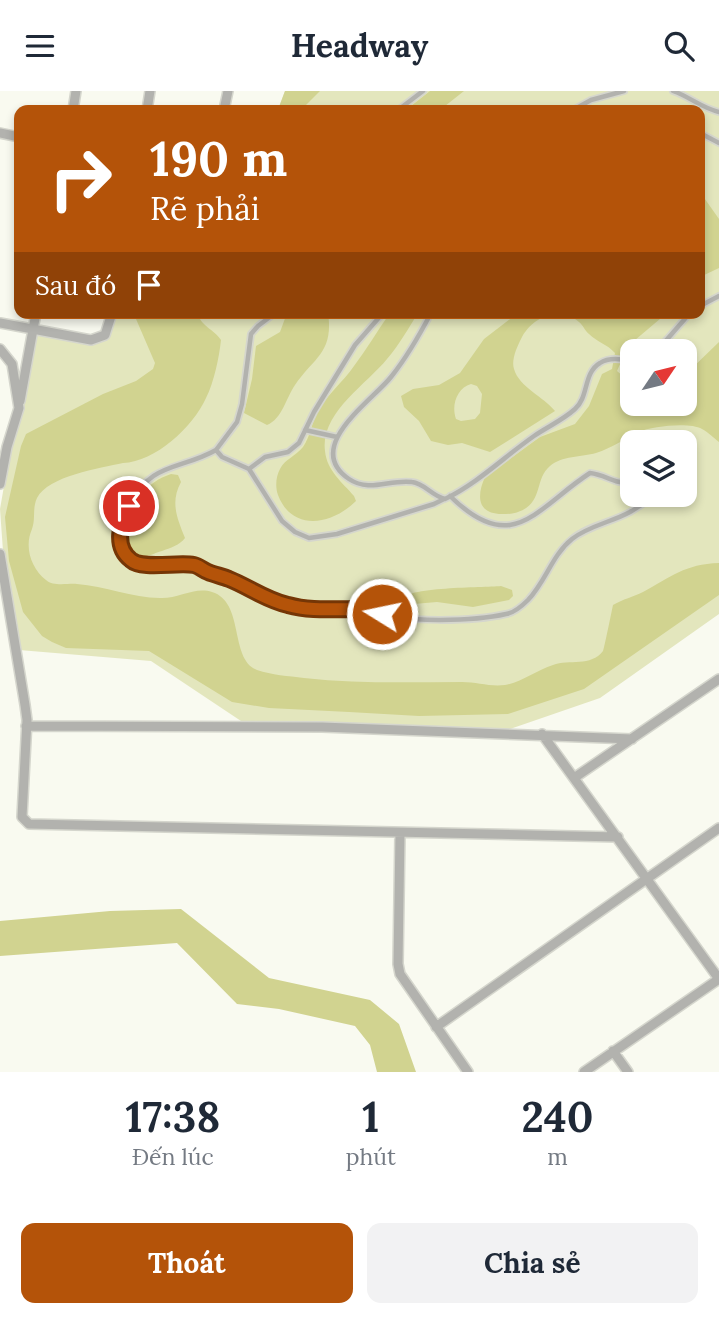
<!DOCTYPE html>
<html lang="vi">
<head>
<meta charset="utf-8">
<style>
	:root { --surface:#fff; --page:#f2f2f3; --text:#1f2937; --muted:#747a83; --accent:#b45309 }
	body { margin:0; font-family:Lora,serif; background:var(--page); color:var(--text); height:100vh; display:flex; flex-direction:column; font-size:26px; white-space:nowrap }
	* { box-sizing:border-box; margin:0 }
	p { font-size:23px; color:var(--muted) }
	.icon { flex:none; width:38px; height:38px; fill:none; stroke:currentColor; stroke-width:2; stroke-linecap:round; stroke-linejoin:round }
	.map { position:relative; height:981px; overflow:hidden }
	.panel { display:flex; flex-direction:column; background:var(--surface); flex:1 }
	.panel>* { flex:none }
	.top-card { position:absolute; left:14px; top:14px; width:691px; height:214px; border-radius:14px; box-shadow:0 4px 10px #0003; background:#b45309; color:#fff; overflow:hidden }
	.needle { width:46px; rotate:55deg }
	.controls { position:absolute; left:620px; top:248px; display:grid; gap:14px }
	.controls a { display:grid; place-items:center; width:77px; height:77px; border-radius:14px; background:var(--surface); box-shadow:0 4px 10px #0003; font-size:35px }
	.pin { position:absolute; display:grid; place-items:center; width:60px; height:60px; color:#fff; margin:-30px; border:4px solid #fff; border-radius:50%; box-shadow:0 2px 7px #0007 }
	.me { position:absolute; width:77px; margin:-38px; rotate:280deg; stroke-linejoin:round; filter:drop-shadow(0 0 5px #0008) }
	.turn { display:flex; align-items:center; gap:24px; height:147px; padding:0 21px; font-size:32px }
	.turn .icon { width:91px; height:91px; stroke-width:2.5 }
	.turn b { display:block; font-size:49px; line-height:60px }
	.then { display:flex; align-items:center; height:66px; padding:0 21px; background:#0003; gap:14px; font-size:26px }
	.eta { display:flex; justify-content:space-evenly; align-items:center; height:119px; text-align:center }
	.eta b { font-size:42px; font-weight:700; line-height:49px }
	.primary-button { display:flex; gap:14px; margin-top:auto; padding:14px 21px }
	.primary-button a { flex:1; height:80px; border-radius:14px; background:var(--accent); color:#fff; font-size:28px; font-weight:700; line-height:80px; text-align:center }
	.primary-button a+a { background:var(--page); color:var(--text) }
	header { display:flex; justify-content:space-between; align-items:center; height:91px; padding:0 21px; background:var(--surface); font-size:32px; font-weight:700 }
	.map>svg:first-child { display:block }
	.green { fill:#e3e6bd; fill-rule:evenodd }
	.water { fill:#d1d390; fill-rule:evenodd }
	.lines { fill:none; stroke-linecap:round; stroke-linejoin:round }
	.lane-casing { stroke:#d5d6cd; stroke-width:8 }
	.street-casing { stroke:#d5d6cd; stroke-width:12 }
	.lane { stroke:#b2b2ae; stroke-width:4.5 }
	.street { stroke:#b2b2ae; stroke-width:9 }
	.route-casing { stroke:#753606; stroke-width:18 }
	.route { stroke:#b45309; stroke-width:12 }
</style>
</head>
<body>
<header><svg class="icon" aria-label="menu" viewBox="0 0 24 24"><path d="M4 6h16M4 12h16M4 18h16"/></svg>Headway<svg class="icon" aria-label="search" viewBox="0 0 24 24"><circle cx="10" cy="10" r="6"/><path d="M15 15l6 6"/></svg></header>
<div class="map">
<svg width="719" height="981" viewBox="0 0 719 981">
	<rect width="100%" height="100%" fill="#f9faf0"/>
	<!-- green -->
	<path class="green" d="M 285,0 L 719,0 L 719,523 L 600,607 L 510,638 L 244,632 L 151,570 L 19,559 L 3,460 L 0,418 L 11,355 L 22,318 L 35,242 L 108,246 L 115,222 L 700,222 L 700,19 L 268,19 L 279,16 ZM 632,261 L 684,261 L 684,313 L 632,313 ZM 632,352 L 684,352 L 684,404 L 632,404 Z"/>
	<!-- water -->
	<path class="water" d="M 285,0 L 320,0 L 301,19 L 268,19 L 279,16 Z
		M 430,0 L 464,0 L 440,19 L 406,19 Z
		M 700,101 L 719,128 L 719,177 L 700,186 Z
		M 137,222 L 198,222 C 200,235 214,238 221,249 C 219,267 214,291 206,307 C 193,336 155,371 123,372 C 100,377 48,385 37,407 C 32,418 36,427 32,438 C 24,456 31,477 46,489 C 54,496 68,492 77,493 C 105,495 132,507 160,507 C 178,508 195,495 212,501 C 245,511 229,568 257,579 C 272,584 288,585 304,587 C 357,593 410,591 462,591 C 477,591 490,596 505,594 C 522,591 537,579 553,574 C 569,568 591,576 603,560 C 604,558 612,519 613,514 C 623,508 633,506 643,501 C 671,486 685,473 719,472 L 719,504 L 584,598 L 508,623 L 419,625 L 349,621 L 269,617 L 232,611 L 149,560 L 66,557 L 52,551 L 42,545 L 23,521 L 9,470 L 5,426 L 21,355 L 26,343 L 103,303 L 136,290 L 153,278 L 155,272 L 136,228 Z
		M 287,222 L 328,222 C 334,262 313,267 295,294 C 286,307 282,328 267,334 L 244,322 L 252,288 L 256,255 L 280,241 Z
		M 390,222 L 418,222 C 408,238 399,254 387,268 C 366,294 320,322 325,360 C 327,380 342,391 354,405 L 356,410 C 332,434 292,441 278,404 C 275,396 276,385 280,378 C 285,368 296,365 303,356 C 310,346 312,332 317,321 C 326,305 343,291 354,275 C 367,258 377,240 390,222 Z
		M 518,222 L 667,222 L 628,255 L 617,280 C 629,289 632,299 632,313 L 651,316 L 684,313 L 684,288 L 687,282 L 719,251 L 719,351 C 714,347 708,341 702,338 C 690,331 652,335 639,341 C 624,348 612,357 596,362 C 582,366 561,365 550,375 C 534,388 544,412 518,421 C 514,423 507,423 502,423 C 478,423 476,406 485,386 L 540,346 L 575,333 L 589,315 L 602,283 L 612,278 L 615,262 C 607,253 597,251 589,243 C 585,240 583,234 579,231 C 559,213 531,227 521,248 C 517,256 511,269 514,278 C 519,296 544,306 555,320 L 490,361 L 462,352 L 448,354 L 431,350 L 419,330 L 404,316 L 401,305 L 413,298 L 439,294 L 460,282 L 484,248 ZM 471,293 L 477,295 L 482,303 L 480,322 L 475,328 L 461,330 L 456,328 C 451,314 457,297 471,293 Z
		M 171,383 L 178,384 L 181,391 C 170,411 177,427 185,447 C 180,454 170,457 162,460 C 157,461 150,465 146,465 C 116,466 130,418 140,405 C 148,394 159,387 171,383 Z
		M 501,495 L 512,499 L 513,505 L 509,509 L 473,516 L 437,511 L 402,514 L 398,510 C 406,495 482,497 501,495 Z
		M 181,818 L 269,887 L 370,909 L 399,933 L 416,981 L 377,981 L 370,954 L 355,935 L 279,918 L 237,913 L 177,852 L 0,865 L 0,830 L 110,820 Z"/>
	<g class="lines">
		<defs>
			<path id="lane" d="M 673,0 C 690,6 702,17 719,21
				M 398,19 L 423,0
				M 573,19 L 591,9 L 624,0
				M 700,42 L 719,52
				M 700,215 L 719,205
				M 383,222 L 355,254 L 314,321 L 299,352 L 288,361 L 265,366 L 249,378 L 282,430 L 295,441 L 309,447 L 337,443 L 434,413 L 444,408
				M 431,222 C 419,245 407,266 391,286 C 372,310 302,356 349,388 C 370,402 389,388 412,391 C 424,392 432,405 445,408 C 478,392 504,366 534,345 C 547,336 563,329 575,318 C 589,306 583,282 600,272 C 609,266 621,268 632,270
				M 656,261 L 690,222
				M 305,339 L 337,346
				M 216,359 C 181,379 150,371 130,414 C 125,424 121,432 121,444 C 120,453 124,467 133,472 C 148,480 178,469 196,474 C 228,484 256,507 289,515 C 316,522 345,517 373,519 C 400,533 476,530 506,523 C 514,522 523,514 528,509 C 546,490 552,464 572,448 C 588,435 612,431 630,421 C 640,415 648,409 658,404
				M 249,378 L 222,366 L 216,359 L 237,331 L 242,313 L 251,243 L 258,235 L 275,222
				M 450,405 C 513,467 536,417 590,382 C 607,384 613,393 632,392"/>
			<path id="street" d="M 73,19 L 76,0
				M 147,19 L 150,0
				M 224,19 L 228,0
				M 0,42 L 19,46
				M 0,232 L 91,249 L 105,244 L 112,222
				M 0,258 L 12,273 L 19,317 L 7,356 L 0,393
				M 20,310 L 36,222
				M 0,463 L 25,614 L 27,629 L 22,726 L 29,733 L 618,746
				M 26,635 L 322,636 L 632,648
				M 542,643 L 719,888
				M 574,687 L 719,588
				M 400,742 L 398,873 L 400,883 L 468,981
				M 436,936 L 719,737
				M 613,960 L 628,981
				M 584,981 L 719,888"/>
		</defs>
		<!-- lane casing -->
		<use href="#lane" class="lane-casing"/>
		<!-- street casing -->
		<use href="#street" class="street-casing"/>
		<!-- lane -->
		<use href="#lane" class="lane"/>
		<!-- street -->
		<use href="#street" class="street"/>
	</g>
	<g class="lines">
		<defs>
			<path id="route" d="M 129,415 C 121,432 113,455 131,469 C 142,479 177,471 194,474 C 199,475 203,479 208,481 C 215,484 222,485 229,488 C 249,496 266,509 288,514 C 316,522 345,516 373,519 L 382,523"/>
		</defs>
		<!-- route casing -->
		<use href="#route" class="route-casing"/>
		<!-- route -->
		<use href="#route" class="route"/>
	</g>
</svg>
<div class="controls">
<a><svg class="needle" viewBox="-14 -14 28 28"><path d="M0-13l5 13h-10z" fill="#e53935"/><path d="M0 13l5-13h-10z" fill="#747a83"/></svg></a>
<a><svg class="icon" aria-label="layers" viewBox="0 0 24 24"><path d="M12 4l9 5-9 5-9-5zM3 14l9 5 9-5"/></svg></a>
</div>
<div class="pin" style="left:129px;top:415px;background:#d93025"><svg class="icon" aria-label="arrive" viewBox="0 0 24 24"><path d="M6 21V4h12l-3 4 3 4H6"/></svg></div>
<svg class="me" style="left:382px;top:523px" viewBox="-20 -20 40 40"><circle r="17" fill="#b45309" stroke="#fff" stroke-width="3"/><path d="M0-11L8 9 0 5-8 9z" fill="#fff"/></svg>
<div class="top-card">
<div class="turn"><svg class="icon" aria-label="right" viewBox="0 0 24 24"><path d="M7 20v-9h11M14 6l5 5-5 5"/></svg><div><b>190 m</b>Rẽ phải</div></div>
<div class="then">Sau đó<svg class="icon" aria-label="arrive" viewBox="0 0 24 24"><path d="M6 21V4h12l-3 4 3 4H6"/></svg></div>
</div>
</div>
<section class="panel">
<div class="eta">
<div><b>17:38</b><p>Đến lúc</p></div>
<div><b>1</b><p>phút</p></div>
<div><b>240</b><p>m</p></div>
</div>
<div class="primary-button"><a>Thoát</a><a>Chia sẻ</a></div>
</section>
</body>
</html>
